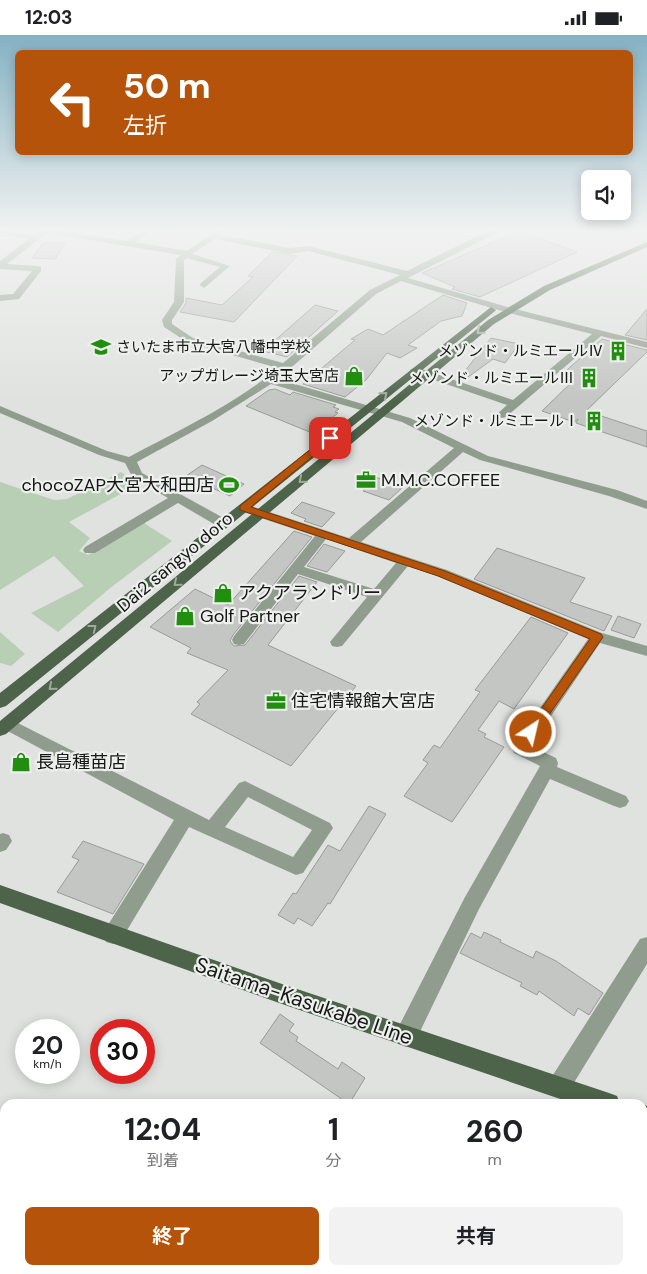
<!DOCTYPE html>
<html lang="ja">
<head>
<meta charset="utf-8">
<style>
	:root { --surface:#fff; --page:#f2f2f2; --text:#202124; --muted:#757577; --accent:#b45309 }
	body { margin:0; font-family:"DM Sans","Noto Sans JP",sans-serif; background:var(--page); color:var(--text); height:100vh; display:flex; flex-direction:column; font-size:19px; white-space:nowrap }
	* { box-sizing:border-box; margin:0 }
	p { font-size:16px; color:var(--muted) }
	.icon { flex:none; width:28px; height:28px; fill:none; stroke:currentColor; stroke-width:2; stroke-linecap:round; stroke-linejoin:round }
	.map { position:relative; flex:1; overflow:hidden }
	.side { position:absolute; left:0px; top:1064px; width:648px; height:176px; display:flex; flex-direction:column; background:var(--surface); border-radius:15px 15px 0 0; box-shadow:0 2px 12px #0003 }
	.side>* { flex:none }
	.top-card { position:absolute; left:15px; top:15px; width:618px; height:105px; border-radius:8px; box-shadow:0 2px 12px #0003; background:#b45309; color:#fff; overflow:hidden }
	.buttons { position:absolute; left:581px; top:135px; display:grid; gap:10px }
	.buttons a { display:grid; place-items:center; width:50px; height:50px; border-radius:8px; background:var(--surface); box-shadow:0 2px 12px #0003; font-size:25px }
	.speed { position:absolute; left:15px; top:984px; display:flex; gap:10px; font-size:25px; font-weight:700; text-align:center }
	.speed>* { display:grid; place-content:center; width:65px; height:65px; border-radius:50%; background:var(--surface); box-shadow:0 2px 12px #0003; line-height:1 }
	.speed small { font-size:12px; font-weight:400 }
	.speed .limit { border:8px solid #d22; background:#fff; color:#111 }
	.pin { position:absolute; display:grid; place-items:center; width:42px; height:42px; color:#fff; margin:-21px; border-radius:10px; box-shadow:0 2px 8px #0006 }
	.me { position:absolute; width:55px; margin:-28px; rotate:35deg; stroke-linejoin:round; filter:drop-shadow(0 0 4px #0008) }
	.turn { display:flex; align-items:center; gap:18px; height:105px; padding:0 25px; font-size:22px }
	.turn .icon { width:65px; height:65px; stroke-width:2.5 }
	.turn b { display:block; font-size:35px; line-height:42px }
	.eta { display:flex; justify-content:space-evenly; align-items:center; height:85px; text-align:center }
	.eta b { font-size:30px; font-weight:700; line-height:35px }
	.action { display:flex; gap:10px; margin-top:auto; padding:10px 25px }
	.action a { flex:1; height:58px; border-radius:8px; background:var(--accent); color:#fff; font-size:20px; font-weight:700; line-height:58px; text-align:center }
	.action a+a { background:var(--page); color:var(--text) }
	.status { display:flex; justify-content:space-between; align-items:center; height:35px; padding:0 25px; background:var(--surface); direction:ltr }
	.status svg { height:14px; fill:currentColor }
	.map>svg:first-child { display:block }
	.green { fill:#b9cfb5 }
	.building { fill:#c4c6c4; stroke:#999b98 }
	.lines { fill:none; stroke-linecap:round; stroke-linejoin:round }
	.minor { fill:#909d8e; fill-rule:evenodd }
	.major { fill:#4d634a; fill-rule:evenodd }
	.oneway { stroke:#9daa9c }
	.route { fill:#b45309; stroke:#753606 }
	.labels { text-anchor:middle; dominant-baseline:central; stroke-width:4.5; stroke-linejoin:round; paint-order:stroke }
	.far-poi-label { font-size:15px; fill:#161716; stroke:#edf0ed; text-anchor:end }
	.poi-label { font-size:18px; fill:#161716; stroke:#edf0ed; text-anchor:start }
	.street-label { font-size:18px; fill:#161716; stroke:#edf0ed }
	.near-street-label { font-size:21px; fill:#161716; stroke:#edf0ed }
</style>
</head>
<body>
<div class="status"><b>12:03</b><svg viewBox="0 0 49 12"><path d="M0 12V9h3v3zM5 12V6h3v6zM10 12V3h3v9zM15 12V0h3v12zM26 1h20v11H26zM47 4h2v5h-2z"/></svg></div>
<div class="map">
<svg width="647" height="1239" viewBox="0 0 647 1239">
	<rect width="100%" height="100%" fill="#e0e2e0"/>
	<!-- green -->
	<path class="green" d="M 121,437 L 139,449 L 69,487 L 90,503 L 79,516 L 88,520 L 144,488 L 172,506 L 109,554 L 58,597 L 31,578 L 84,551 L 54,521 L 0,555 L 0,447 L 54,465 L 67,464 Z
		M 0,597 L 25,619 L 11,631 L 0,628 Z"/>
	<!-- building -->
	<path class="building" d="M 519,196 L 577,217 L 480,262 L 452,254 L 455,252 L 422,238 Z
		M 43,208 L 65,208 L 55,224 L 32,223 Z
		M 272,217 L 297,221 L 234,287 L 180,277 L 186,268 L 186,263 L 222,270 L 253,242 L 248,241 Z
		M 443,260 L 467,268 L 462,281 L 441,286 L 408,310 L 417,313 L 400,323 L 387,318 L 366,345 L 345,362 L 303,349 L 355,305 L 351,304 L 368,294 L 383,300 Z
		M 315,270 L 338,276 L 287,322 L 263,316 Z
		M 647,274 L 647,305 L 625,300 Z
		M 491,303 L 519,309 L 505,328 L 493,324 L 464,345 L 461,341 Z
		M 602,304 L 647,315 L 647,317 L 586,376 L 647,396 L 647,412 L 576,388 L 578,384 L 574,387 L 542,376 L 573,346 L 560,341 Z
		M 275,354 L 290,360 L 293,357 L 336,370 L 333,372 L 339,374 L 335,377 L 338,378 L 312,398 L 246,371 L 269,355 Z
		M 202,430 L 244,449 L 230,461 L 186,441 Z
		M 375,442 L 404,451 L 389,465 L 363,456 Z
		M 302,467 L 335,478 L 322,492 L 304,486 L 306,484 L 291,478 Z
		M 294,496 L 312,502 L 233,600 L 230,606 L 234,611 L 245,610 L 299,541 L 317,547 L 268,610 L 356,651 L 291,731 L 191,679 L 200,669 L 197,667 L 228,635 L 187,618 L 191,613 L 150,592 L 195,554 L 228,570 Z
		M 324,509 L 345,516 L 327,537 L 307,531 Z
		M 497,513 L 585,543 L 570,567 L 612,581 L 604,596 L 474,544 Z
		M 618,581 L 641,589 L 634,603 L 611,595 Z
		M 531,582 L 568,598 L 514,674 L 499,666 L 478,695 L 486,699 L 484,702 L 504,712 L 452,787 L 404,761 L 428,728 L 423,725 L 434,710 L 440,713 L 480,657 L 475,655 Z
		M 369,771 L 386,779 L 330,869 L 328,868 L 312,891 L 298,883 L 294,889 L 278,880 L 293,858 L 296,859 L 328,810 L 340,816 Z
		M 83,806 L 144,829 L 113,879 L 57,857 L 79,825 L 72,822 Z
		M 484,897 L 501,905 L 500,907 L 533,923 L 536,916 L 556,926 L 603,958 L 589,980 L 578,973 L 574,981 L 539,956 L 537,960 L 520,951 L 522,948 L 460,918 L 471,898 L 481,903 Z
		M 280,979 L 294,989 L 289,996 L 298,1002 L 296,1006 L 338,1034 L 342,1027 L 365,1043 L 349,1069 L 260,1008 Z"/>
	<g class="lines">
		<!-- minor -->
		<path class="minor" d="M 0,195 L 34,200 L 41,195 L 57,195 L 126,206 L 143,195 L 152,195 L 135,207 L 187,216 L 218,195 L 227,195 L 221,200 L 290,213 L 308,211 L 407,236 L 490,195 L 499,195 L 498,197 L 408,243 L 511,273 L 647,307 L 647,313 L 601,301 L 506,382 L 502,383 L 496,380 L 507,370 L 411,337 L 410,335 L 415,332 L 419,333 L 513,365 L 592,299 L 505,277 L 401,246 L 376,259 L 278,344 L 410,383 L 488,421 L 617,455 L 647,466 L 647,474 L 609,461 L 480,425 L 463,417 L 361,507 L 447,535 L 602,598 L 647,611 L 647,621 L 600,608 L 531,711 L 556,723 L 558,728 L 557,732 L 626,761 L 629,766 L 626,771 L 620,773 L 614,771 L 550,744 L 479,874 L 414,1009 L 406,1012 L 398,1009 L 395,1001 L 398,993 L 465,862 L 540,731 L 514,718 L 512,713 L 588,604 L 437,541 L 408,531 L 342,611 L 337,612 L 332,611 L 330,607 L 367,562 L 298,539 L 244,609 L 239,610 L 234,609 L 232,605 L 234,601 L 315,501 L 240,476 L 238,473 L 240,470 L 248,470 L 349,503 L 454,413 L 402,387 L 271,349 L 212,386 L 137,427 L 142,438 L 229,486 L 230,489 L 229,492 L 219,492 L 178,468 L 95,518 L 85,518 L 83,515 L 85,512 L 168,463 L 133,443 L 125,428 L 99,420 L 0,378 L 0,371 L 107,416 L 129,422 C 179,395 234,370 278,333 L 187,307 L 164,292 L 162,285 L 174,267 L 176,224 L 181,220 L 47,198 L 7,229 L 38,231 L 41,232 L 41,236 L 19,264 L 0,266 L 0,260 L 13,259 L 32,236 L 0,234 L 0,226 L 29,204 L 0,199 ZM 215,204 L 290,219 L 308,216 L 400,240 L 370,255 L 283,328 L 193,303 L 172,289 L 172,285 L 184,267 L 184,225 L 187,223 L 220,232 L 201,248 L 200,250 L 204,253 L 230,231 L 192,219 ZM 326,504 L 396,528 L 374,554 L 304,532 Z
			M 8,683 L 209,785 L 239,748 L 245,746 L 330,788 L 333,793 L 303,838 L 296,840 L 189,792 L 120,907 L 113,909 L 106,907 L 103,900 L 106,893 L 174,785 L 2,693 L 0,689 L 2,685 ZM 248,762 L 312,795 L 293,822 L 225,792 Z
			M 3,798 L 9,800 L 12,806 L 6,815 L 0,817 L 0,799 Z
			M 647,902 L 647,929 L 567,1059 L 559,1062 L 551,1059 L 548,1051 L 551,1043 L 640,904 Z
			M 0,1100 L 5,1103 L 5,1128 L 0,1126 Z
			M 147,1235 L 175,1235 L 177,1239 L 149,1239 Z"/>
		<!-- major -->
		<path class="major" d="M 647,207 L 647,212 L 550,255 L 494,289 L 6,699 L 0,701 L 0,686 L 488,285 L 544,251 Z
			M 491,272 L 496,275 L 494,277 L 6,671 L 0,673 L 0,658 Z
			M 0,850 L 282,949 L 609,1058 L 617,1061 L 620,1069 L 575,1069 L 282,969 L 0,868 Z
			M 642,1069 L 647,1071 L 647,1093 L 642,1091 Z"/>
	</g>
	<!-- one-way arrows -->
	<defs><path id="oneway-chevron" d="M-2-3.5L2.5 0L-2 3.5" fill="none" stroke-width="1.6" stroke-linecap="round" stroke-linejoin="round" transform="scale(1.25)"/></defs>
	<g class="oneway">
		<use href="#oneway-chevron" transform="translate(480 296) rotate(140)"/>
		<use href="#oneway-chevron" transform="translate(384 360) rotate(-39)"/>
		<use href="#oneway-chevron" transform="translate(302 445) rotate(140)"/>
		<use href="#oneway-chevron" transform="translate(177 548) rotate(140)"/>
		<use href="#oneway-chevron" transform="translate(93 593) rotate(-38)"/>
		<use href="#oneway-chevron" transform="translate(52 652) rotate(140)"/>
	</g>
	<!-- sky -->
	<linearGradient id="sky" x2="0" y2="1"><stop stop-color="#85b1c3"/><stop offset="0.53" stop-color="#f1f2f1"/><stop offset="1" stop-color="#f1f2f1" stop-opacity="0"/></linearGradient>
	<rect width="647" height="368" fill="url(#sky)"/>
	<!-- route -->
	<path class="route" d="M 327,401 L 335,403 L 251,472 L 445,536 L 601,599 L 603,602 L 601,605 L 535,700 L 526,700 L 525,697 L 590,604 L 438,541 L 240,475 L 240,471 Z"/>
	<!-- icons -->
	<defs>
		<symbol id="school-bare" viewBox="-9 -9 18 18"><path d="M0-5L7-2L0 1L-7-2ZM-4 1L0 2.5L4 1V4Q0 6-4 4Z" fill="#228e10" stroke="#edf0ed" stroke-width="2.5" paint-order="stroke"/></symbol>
		<symbol id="building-bare" viewBox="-9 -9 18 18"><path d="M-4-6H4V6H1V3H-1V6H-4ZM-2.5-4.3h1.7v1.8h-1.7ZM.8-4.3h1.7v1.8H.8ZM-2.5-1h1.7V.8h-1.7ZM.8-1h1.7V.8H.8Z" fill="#228e10" stroke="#edf0ed" stroke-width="2.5" paint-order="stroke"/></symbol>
		<symbol id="shop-bare" viewBox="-9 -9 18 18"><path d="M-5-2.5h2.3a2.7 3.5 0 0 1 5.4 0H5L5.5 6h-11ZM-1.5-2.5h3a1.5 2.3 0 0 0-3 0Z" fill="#228e10" stroke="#edf0ed" stroke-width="2.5" paint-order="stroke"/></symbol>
		<symbol id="office-bare" viewBox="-9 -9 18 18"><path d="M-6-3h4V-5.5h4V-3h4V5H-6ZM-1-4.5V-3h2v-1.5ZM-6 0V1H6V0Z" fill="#228e10" stroke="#edf0ed" stroke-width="2.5" paint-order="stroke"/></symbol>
		<symbol id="stadium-bare" viewBox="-9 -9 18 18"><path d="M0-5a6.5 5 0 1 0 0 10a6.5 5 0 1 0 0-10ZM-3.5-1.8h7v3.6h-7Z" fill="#228e10" stroke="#edf0ed" stroke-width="2.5" paint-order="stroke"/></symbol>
	</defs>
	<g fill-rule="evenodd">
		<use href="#school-bare" x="87" y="298" width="28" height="28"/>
		<use href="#building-bare" x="604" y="302" width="28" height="28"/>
		<use href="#shop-bare" x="340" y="327" width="28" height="28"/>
		<use href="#building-bare" x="575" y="329" width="28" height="28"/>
		<use href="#building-bare" x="580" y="372" width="28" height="28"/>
		<use href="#office-bare" x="352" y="431" width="28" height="28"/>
		<use href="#stadium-bare" x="215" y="436" width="28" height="28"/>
		<use href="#shop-bare" x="209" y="544" width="28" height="28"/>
		<use href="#shop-bare" x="171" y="567" width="28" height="28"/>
		<use href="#office-bare" x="262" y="652" width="28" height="28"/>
		<use href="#shop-bare" x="7" y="713" width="28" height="28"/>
	</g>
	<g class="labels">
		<!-- far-poi labels -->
		<g class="far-poi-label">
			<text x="116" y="312" text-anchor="start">さいたま市立大宮八幡中学校</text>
			<text x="603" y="316">メゾンド・ルミエールⅣ</text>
			<text x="339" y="341">アップガレージ埼玉大宮店</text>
			<text x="574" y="343">メゾンド・ルミエールⅢ</text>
			<text x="579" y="386">メゾンド・ルミエールⅠ</text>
		</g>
		<!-- poi labels -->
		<g class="poi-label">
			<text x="381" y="445">M.M.C.COFFEE</text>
			<text x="214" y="450" text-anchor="end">chocoZAP大宮大和田店</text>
			<text x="238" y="558">アクアランドリー</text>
			<text x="200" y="581">Golf Partner</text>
			<text x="291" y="666">住宅情報館大宮店</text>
			<text x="36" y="727">長島種苗店</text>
		</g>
		<!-- street labels -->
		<g class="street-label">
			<text transform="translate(175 527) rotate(-40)">Dai2 sangyo doro</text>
		</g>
		<!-- near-street labels -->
		<g class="near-street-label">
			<text transform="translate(304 966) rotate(19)">Saitama-Kasukabe Line</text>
		</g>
	</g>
</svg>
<div class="buttons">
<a><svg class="icon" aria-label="sound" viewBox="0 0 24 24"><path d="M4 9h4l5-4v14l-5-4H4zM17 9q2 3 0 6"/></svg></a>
</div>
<div class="speed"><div>20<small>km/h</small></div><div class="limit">30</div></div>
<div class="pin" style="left:330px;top:403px;background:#d93025"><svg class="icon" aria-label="arrive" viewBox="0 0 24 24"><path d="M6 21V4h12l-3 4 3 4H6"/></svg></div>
<svg class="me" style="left:531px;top:697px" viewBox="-20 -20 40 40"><circle r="17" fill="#b45309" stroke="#fff" stroke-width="3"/><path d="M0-11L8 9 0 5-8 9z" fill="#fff"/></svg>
<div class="top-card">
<div class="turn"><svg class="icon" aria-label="left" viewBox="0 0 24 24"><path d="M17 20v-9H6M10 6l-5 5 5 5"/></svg><div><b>50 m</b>左折</div></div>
</div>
<section class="side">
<div class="eta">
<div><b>12:04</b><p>到着</p></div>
<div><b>1</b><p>分</p></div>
<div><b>260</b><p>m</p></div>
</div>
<div class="action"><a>終了</a><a>共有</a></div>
</section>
</div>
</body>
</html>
